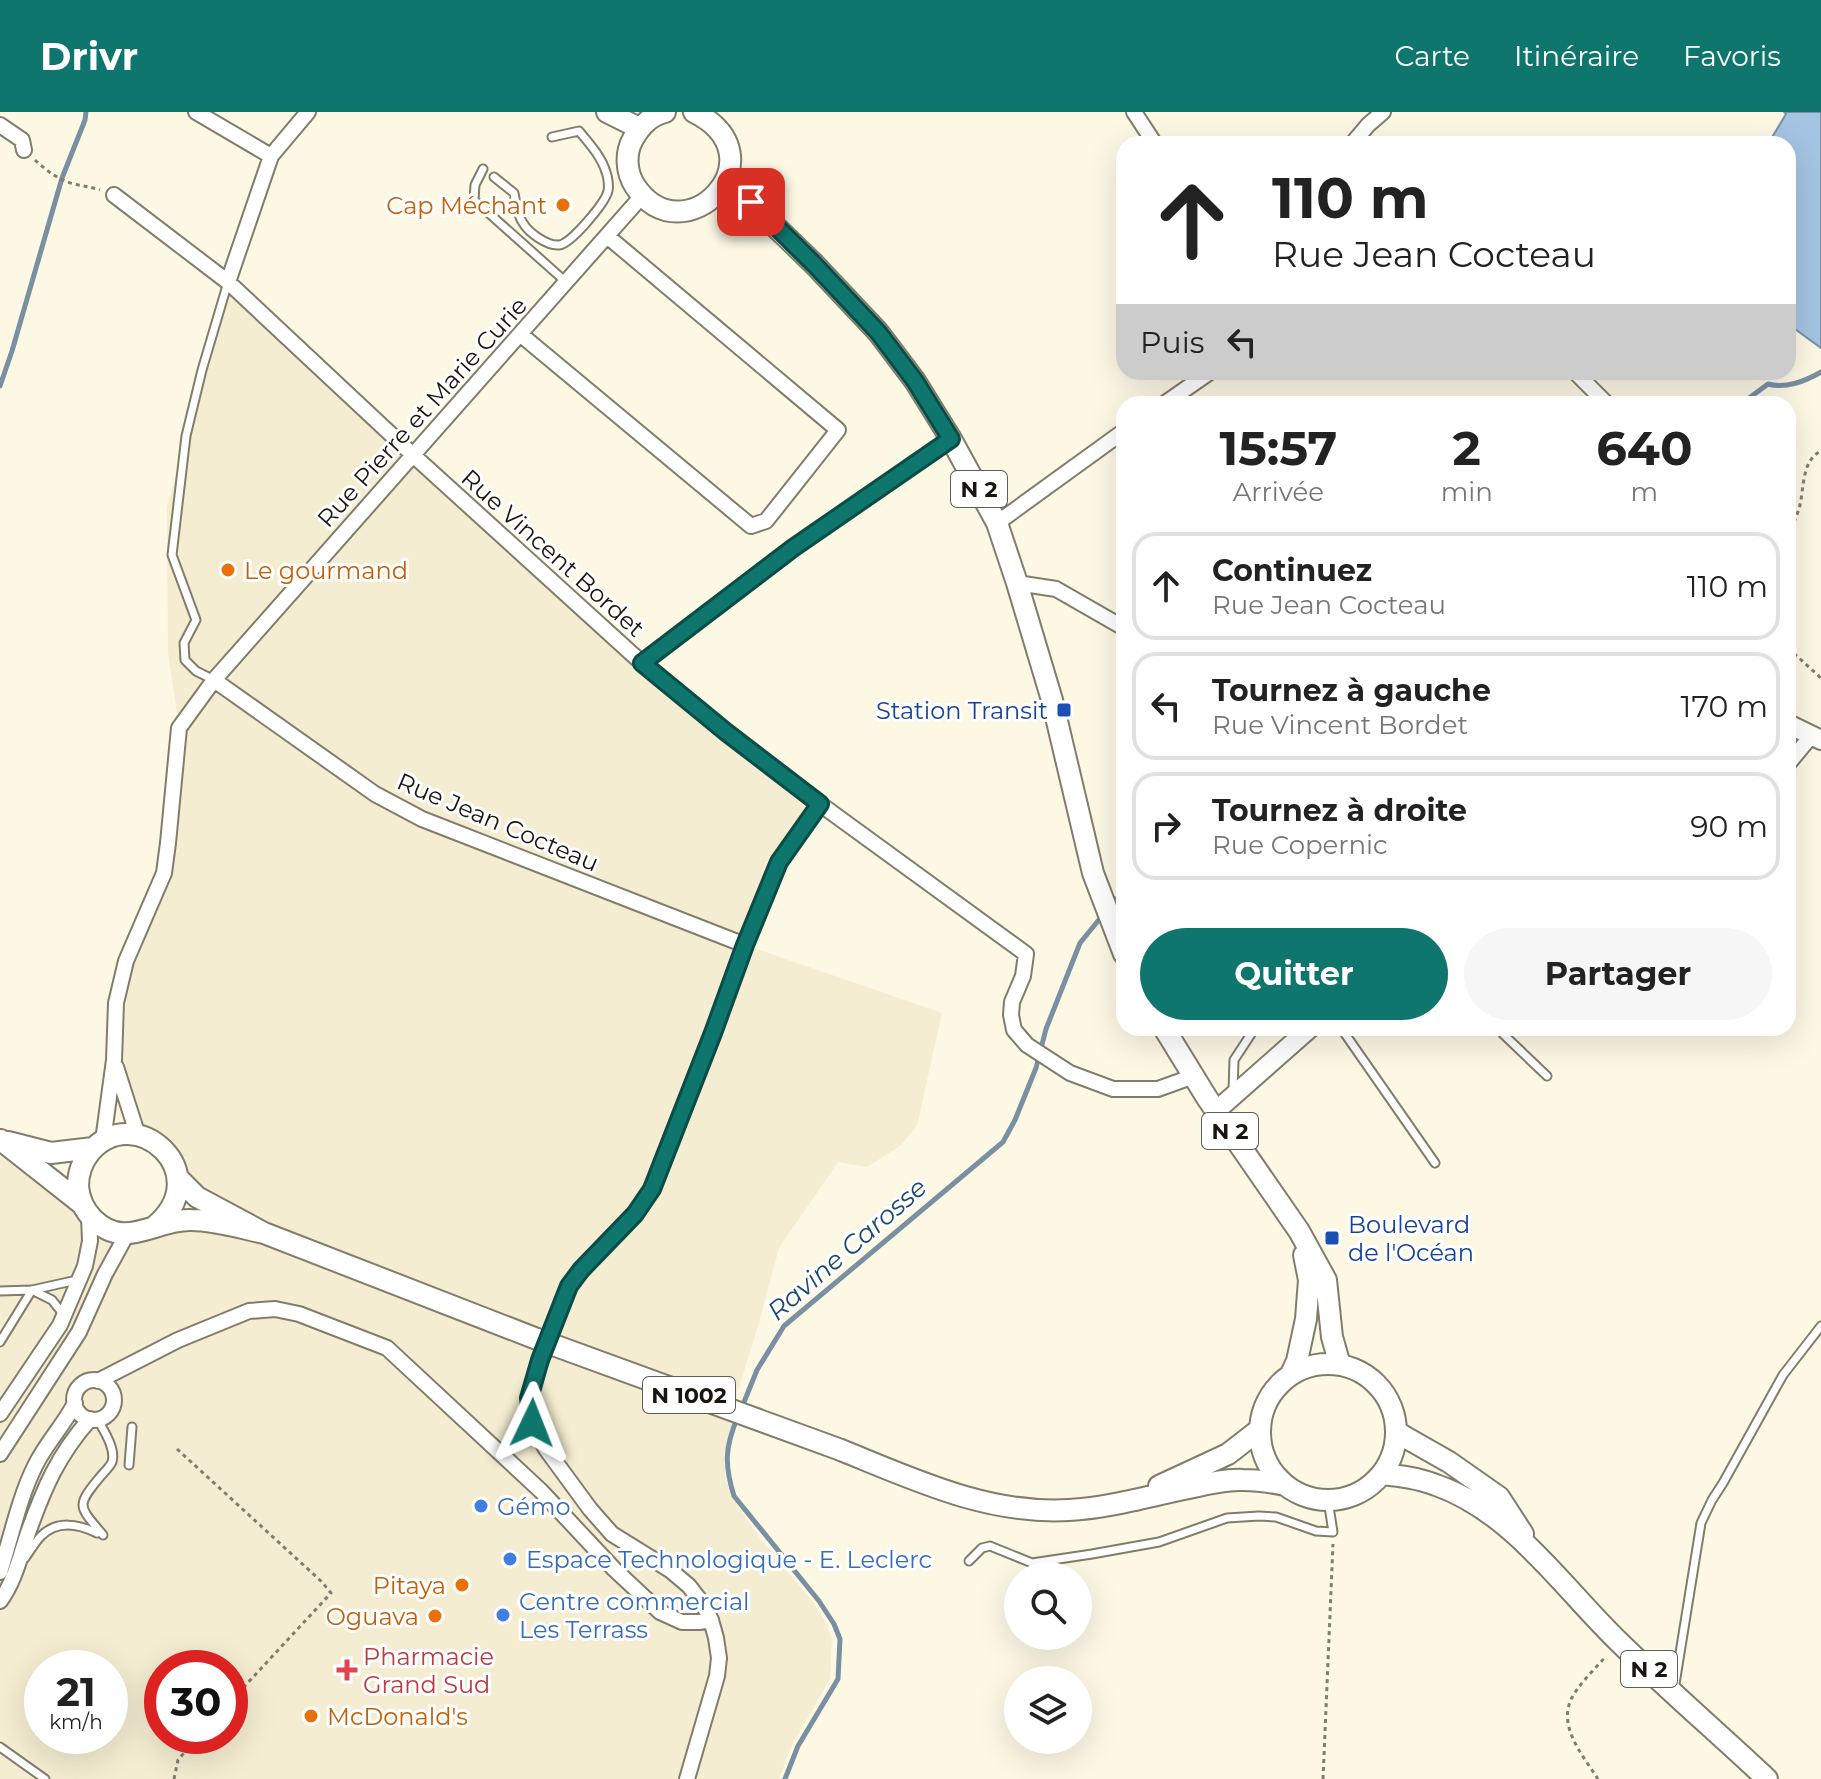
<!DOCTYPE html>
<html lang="fr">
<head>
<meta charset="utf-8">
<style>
	:root { --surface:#fff; --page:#f6f6f6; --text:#222; --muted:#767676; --line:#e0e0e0; --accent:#0f766e }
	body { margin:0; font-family:Montserrat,sans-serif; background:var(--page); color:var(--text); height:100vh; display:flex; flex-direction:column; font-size:30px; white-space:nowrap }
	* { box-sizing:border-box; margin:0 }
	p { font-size:26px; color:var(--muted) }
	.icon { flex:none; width:44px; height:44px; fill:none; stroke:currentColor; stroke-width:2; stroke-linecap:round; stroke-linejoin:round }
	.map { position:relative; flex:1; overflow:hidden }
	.panel { position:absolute; left:1116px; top:284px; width:680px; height:640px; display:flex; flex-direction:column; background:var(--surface); border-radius:24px; box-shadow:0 8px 32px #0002 }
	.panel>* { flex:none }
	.guide { position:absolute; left:1116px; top:24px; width:680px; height:244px; border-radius:24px; box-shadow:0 8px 32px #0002; background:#fff; color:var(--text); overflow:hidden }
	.tools { position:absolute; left:1004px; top:1450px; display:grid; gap:16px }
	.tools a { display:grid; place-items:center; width:88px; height:88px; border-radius:50%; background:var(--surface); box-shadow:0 8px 32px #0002; font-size:40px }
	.speed { position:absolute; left:24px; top:1538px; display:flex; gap:16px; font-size:40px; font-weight:700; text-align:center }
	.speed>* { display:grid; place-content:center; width:104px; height:104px; border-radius:50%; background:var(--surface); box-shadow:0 8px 32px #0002; line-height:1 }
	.speed small { font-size:20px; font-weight:400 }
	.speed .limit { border:12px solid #d22; background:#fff; color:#111 }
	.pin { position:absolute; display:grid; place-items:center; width:68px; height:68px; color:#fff; margin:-34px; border-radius:16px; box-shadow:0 4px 12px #0006 }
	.me { position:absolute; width:88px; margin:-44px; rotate:2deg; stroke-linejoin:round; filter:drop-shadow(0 0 6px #0008) }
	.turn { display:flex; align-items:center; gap:28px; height:168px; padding:0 24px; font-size:36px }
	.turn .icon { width:104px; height:104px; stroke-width:2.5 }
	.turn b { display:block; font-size:56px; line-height:68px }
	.then { display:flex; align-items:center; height:76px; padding:0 24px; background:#0003; gap:16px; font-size:30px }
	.eta { display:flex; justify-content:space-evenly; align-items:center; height:136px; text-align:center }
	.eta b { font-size:48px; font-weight:700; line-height:56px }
	.button { display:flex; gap:16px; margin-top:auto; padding:16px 24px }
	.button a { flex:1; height:92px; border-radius:48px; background:var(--accent); color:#fff; font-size:32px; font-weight:700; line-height:92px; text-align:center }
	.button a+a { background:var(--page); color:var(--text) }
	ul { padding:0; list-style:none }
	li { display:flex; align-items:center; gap:24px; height:108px; margin:0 16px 12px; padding:0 8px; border:4px solid var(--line); border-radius:24px }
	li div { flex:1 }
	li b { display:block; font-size:30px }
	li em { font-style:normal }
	header { display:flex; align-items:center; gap:48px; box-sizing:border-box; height:112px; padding:0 40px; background:var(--accent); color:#fff }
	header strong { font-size:38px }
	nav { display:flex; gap:44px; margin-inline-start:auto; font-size:28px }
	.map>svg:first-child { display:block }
	.built { fill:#f4edd1; fill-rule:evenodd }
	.water { fill:#a3c4e2; stroke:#7990a3; stroke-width:2 }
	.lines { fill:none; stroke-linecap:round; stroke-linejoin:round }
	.stream { stroke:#7990a3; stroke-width:5 }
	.lane-casing { stroke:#827d6b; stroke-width:11 }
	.street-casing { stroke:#827d6b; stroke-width:18 }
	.secondary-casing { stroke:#827d6b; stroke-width:22 }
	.primary-casing { stroke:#827d6b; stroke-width:24 }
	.path { stroke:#817e71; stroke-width:3; stroke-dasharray:4 4; stroke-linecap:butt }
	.lane { stroke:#fff; stroke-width:7 }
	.street { stroke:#fff; stroke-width:14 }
	.secondary { stroke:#fff; stroke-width:18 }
	.primary { stroke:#fff; stroke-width:20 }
	.primary-bridge-casing { stroke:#827d6b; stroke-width:24; stroke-linecap:butt }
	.primary-bridge { stroke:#fff; stroke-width:20 }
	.route-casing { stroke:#0a4d48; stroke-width:20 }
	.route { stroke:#0f766e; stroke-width:14 }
	.food-dot { fill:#e8710a; stroke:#fff; stroke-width:3 }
	.transit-dot { fill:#1a4fb4; stroke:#fff; stroke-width:3 }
	.shop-dot { fill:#3f7fe0; stroke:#fff; stroke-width:3 }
	.health-dot { fill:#e0444e; stroke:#fff; stroke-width:3 }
	.labels { text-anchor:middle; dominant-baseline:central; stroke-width:6; stroke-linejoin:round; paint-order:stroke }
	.shield { fill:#fff; stroke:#5d5c57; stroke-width:2 }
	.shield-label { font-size:22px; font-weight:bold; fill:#18160f }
	.food-label { font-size:24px; fill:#c56008; stroke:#fff; text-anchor:end }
	.street-label { font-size:24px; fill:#18160f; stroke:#fff }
	.transit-label { font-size:24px; fill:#164399; stroke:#fff; text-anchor:end }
	.shop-label { font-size:24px; fill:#366cbe; stroke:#fff; text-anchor:start }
	.health-label { font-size:24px; fill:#be3a42; stroke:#fff; text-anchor:start }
	.water-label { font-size:26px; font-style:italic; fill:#194a72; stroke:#fff }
</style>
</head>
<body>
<header>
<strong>Drivr</strong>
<nav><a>Carte</a><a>Itinéraire</a><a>Favoris</a></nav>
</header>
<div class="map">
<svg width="1821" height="1667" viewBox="0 0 1821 1667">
	<rect width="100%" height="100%" fill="#fdf8e4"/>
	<!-- built -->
	<path class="built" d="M 228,170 L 642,551 L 820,692 L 779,750 L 745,833 L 942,901 L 917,1014 L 900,1034 L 867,1055 L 838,1050 L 779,1136 L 758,1214 L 732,1298 L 733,1310 L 724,1342 L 725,1363 L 731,1384 L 759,1425 L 812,1489 L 827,1512 L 832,1527 L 830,1567 L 792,1633 L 779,1667 L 0,1667 L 0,1028 L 100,1114 L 260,1120 L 197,1085 L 175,1054 L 126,1023 L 114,948 L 116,891 L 164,761 L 179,616 L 168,540 L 167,395 ZM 42,1556 L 110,1556 L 110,1624 L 42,1624 ZM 162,1556 L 230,1556 L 230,1624 L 162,1624 Z"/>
	<!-- water -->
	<path class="water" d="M 1784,0 L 1821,0 L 1821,236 L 1788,212 L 1788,32 L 1768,32 L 1786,2 Z"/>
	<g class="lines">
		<!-- stream -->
		<path class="stream" d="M 0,274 L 12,239 L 62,66 L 85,8 L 86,0
			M 1741,292 L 1768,272 C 1785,277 1806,269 1821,260
			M 1111,793 L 1124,779
			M 742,1295 L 757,1258 L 784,1214 L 1003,1030 L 1015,1008 L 1036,956 L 1046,917 L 1080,831 L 1102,804
			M 738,1304 C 725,1335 724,1352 734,1384 L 819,1489 L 834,1512 L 840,1527 L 838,1567 L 798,1634 L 785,1667"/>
		<defs>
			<path id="lane" d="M 483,57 L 475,73 L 474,88 L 566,170
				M 494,65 L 514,81 C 516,91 517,103 523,111 C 529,121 547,134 559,133 C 571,132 605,91 608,79 C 609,74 608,65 606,60 C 601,44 589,31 579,19 L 552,25
				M 214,568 L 196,559 L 185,548 L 184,531 L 196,508 L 172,443 L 186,324 L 202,258 L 228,170
				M 1341,916 L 1435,1051
				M 1501,916 L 1503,922 L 1547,964
				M 1233,979 L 1234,948 L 1255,916
				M 0,1179 L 32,1178
				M 64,1203 L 52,1188 L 32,1178 L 77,1168
				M 0,1230 L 32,1178
				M 98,1308 C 104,1319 116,1337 112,1350 C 110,1355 103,1361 100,1365 C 75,1395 79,1394 103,1423
				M 129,1353 L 132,1315
				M 25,1446 C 30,1439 35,1430 41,1424 C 57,1408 79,1412 97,1421
				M 969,1449 L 982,1436 L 990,1434 L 1032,1451 L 1092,1442 L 1159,1430 L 1227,1406 L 1259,1404 L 1276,1405 L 1316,1419 L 1333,1420 L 1328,1388
				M 1674,1578 L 1701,1411 L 1712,1388 L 1723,1371 L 1783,1263 L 1821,1214
				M 0,1635 L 45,1667"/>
			<path id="street" d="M 196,0 L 271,44
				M 1134,0 L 1155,32
				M 0,13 L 22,28 L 24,38
				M 1352,32 L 1368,13 L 1383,0
				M 114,83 L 228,170 L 413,343 L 642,551 L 726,620 L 820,692 L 1026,842 L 1023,864 L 1012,890 L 1011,903 L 1014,918 L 1027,933 L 1070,961 L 1113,977 L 1158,977 L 1194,964
				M 228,170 L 271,44 L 308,0
				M 520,222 L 751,414 L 766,409 L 838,318 L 607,124
				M 1575,260 L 1606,291
				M 1164,292 L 1210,260
				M 997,411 L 1124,319
				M 1017,471 L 1056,477 L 1124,516
				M 642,551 L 793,436 L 951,327
				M 214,568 L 375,682 L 422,707 L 745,833
				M 1788,652 L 1812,623
				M 116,955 L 138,1024
				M 103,1029 L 114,948 L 116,891 L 126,849 L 164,761 L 168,731 L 179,616 L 214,568 L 642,84
				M74 1288a20 20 0 1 1 40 0a20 20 0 1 1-40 0Z
				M 98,1269 L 178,1228 L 249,1199 L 275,1197 L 299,1202 L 387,1236 L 541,1379 L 614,1457 L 660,1500 L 682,1510 L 699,1510 L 711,1508
				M 0,1302 L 60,1213 L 85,1154 L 90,1129 L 89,1104
				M 0,1342 L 79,1220 L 105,1162 L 127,1122
				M 0,1460 C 11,1426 19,1386 35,1354 C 46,1331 64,1313 75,1291
				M 0,1489 C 15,1469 20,1444 28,1421 C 44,1376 58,1343 90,1307
				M 687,1667 L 717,1564 L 719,1546 L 716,1526 L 711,1508 L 703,1492 L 689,1474 L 670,1458 L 612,1422 L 590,1397 L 546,1337 L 532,1311 L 529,1286 L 540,1248 L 569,1174 L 581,1158 L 635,1102 L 652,1077 L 713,921 L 745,833 L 779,750 L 820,692"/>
			<path id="secondary" d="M 1788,612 L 1821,628
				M 1216,999 L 1310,916"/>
			<path id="primary" d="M 607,0 L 639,16
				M 665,0 C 650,4 641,13 633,27 C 625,41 626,60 635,74 C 684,147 784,45 694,0
				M 727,68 L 814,152 L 878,220 L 915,269 L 951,327 L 997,411 L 1017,471 L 1052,588 L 1093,761 L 1124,842
				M 1164,916 L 1207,986 L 1299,1119 L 1326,1168 L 1332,1225 L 1340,1253
				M 1,1028 L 82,1092
				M 8,1030 L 51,1041 L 93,1036
				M 178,1066 L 197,1085 L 264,1121 L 537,1227
				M 154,1115 C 219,1062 135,987 90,1040 C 82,1050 78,1062 78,1074 C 79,1087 84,1098 93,1107 C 125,1139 155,1107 191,1108 C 215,1108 241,1116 264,1121
				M1260 1320a68 68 0 1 1 136 0a68 68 0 1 1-136 0Z
				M 1291,1262 L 1297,1249 L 1306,1207 L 1309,1168 L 1304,1143
				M 1396,1319 L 1405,1325 L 1449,1350 L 1499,1385 L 1523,1422
				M 841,1338 C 913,1367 988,1403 1069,1398 C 1109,1396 1149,1384 1189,1376 C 1206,1372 1225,1367 1243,1368 C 1258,1368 1271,1370 1285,1373
				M 1382,1362 C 1400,1364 1418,1366 1436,1373 C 1513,1400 1562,1475 1619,1530 C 1667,1577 1718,1621 1767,1667
				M 1159,1374 L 1228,1342 L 1259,1318"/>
		</defs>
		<!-- lane casing -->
		<use href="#lane" class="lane-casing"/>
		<!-- street casing -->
		<use href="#street" class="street-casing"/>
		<!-- secondary casing -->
		<use href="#secondary" class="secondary-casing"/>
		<!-- primary casing -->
		<use href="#primary" class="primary-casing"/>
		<!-- path -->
		<path class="path" d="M 35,48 C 47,59 59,68 74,72 C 83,74 91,75 100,78
			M 1788,425 C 1792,415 1797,404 1800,393 C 1804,375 1802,348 1821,339
			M 1788,536 L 1821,566
			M 177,1337 L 322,1470 L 331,1481 L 230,1590
			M 174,1667 L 178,1648 L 198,1624
			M 1323,1667 L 1333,1432
			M 1598,1667 C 1582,1642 1555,1612 1574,1582 C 1583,1568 1596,1556 1606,1544"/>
		<!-- lane -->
		<use href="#lane" class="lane"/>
		<!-- street -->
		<use href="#street" class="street"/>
		<!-- secondary -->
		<use href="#secondary" class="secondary"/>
		<!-- primary -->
		<use href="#primary" class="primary"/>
		<defs>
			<path id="primary-bridge" d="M 537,1227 L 841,1338"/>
		</defs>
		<!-- primary-bridge casing -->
		<use href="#primary-bridge" class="primary-bridge-casing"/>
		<!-- primary-bridge -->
		<use href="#primary-bridge" class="primary-bridge"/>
	</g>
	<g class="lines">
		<defs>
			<path id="route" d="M 532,1311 L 529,1286 L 540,1248 L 569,1174 L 581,1158 L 635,1102 L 652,1077 L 713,921 L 745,833 L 779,750 L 820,692 L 726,620 L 642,551 L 793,436 L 951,327 L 915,269 L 878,220 L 814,152 L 751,90"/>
		</defs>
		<!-- route casing -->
		<use href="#route" class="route-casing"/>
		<!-- route -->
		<use href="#route" class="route"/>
	</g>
	<!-- markers -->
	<g class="food-dot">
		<circle cx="563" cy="93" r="8"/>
		<circle cx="228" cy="458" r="8"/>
		<circle cx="462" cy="1473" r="8"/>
		<circle cx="435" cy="1504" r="8"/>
		<circle cx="311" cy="1604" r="8"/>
	</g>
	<g class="transit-dot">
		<rect x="1056" y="590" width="16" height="16" rx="4"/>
		<rect x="1324" y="1118" width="16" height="16" rx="4"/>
	</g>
	<g class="shop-dot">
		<circle cx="481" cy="1394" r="8"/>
		<circle cx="510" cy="1447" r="8"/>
		<circle cx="503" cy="1503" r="8"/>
	</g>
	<path class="health-dot" d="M343 1546h8v8h8v8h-8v8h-8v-8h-8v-8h8z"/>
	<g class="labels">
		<!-- shield labels -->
		<g class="shield">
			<rect x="951" y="359" width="56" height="36" rx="6"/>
			<rect x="1202" y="1001" width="56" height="36" rx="6"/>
			<rect x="643" y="1265" width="92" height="36" rx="6"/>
			<rect x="1621" y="1539" width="56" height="36" rx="6"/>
		</g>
		<g class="shield-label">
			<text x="979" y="377">N 2</text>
			<text x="1230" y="1019">N 2</text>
			<text x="689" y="1283">N 1002</text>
			<text x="1649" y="1557">N 2</text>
		</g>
		<!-- food labels -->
		<g class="food-label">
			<text x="547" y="93">Cap Méchant</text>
			<text x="244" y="458" text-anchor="start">Le gourmand</text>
			<text x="446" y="1473">Pitaya</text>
			<text x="419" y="1504">Oguava</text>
			<text x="327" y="1604" text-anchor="start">McDonald's</text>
		</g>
		<!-- street labels -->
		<g class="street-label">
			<text transform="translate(422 300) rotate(-48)">Rue Pierre et Marie Curie</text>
			<text transform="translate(553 441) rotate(42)">Rue Vincent Bordet</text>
			<text transform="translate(498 710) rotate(23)">Rue Jean Cocteau</text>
		</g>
		<!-- transit labels -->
		<g class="transit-label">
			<text x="1048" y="598">Station Transit</text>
			<text x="1348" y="1112" text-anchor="start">Boulevard<tspan x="1348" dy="28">de l'Océan</tspan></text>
		</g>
		<!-- shop labels -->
		<g class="shop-label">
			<text x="497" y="1394">Gémo</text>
			<text x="526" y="1447">Espace Technologique - E. Leclerc</text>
			<text x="519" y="1489">Centre commercial<tspan x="519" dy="28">Les Terrass</tspan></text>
		</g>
		<!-- health labels -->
		<g class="health-label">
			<text x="363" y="1544">Pharmacie<tspan x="363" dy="28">Grand Sud</tspan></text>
		</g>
		<!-- water labels -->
		<g class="water-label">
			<text transform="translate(847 1137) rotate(-41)">Ravine Carosse</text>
		</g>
	</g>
</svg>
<div class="tools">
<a><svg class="icon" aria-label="search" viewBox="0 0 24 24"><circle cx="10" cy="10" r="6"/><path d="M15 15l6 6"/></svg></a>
<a><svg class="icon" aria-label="layers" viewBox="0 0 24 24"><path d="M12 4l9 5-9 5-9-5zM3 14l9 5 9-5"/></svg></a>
</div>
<div class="speed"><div>21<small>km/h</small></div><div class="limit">30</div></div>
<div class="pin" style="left:751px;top:90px;background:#d93025"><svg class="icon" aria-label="arrive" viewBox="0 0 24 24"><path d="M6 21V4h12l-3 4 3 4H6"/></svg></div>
<svg class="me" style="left:532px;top:1311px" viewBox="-20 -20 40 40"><path d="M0-17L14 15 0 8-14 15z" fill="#0f766e" stroke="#fff" stroke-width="4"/></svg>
<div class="guide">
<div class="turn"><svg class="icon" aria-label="ahead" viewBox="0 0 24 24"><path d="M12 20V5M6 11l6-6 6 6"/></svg><div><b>110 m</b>Rue Jean Cocteau</div></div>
<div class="then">Puis<svg class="icon" aria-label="left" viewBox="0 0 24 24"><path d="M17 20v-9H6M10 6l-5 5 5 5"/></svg></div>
</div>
<section class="panel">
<div class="eta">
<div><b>15:57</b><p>Arrivée</p></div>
<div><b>2</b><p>min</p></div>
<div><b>640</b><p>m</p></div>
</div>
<ul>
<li><svg class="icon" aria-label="ahead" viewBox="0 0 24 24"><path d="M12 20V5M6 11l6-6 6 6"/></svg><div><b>Continuez</b><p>Rue Jean Cocteau</p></div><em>110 m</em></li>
<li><svg class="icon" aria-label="left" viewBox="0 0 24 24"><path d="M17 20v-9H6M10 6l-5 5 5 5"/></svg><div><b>Tournez à gauche</b><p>Rue Vincent Bordet</p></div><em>170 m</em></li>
<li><svg class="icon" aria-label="right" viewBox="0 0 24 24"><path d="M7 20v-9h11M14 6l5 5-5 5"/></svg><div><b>Tournez à droite</b><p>Rue Copernic</p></div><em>90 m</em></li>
</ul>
<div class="button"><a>Quitter</a><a>Partager</a></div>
</section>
</div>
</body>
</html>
